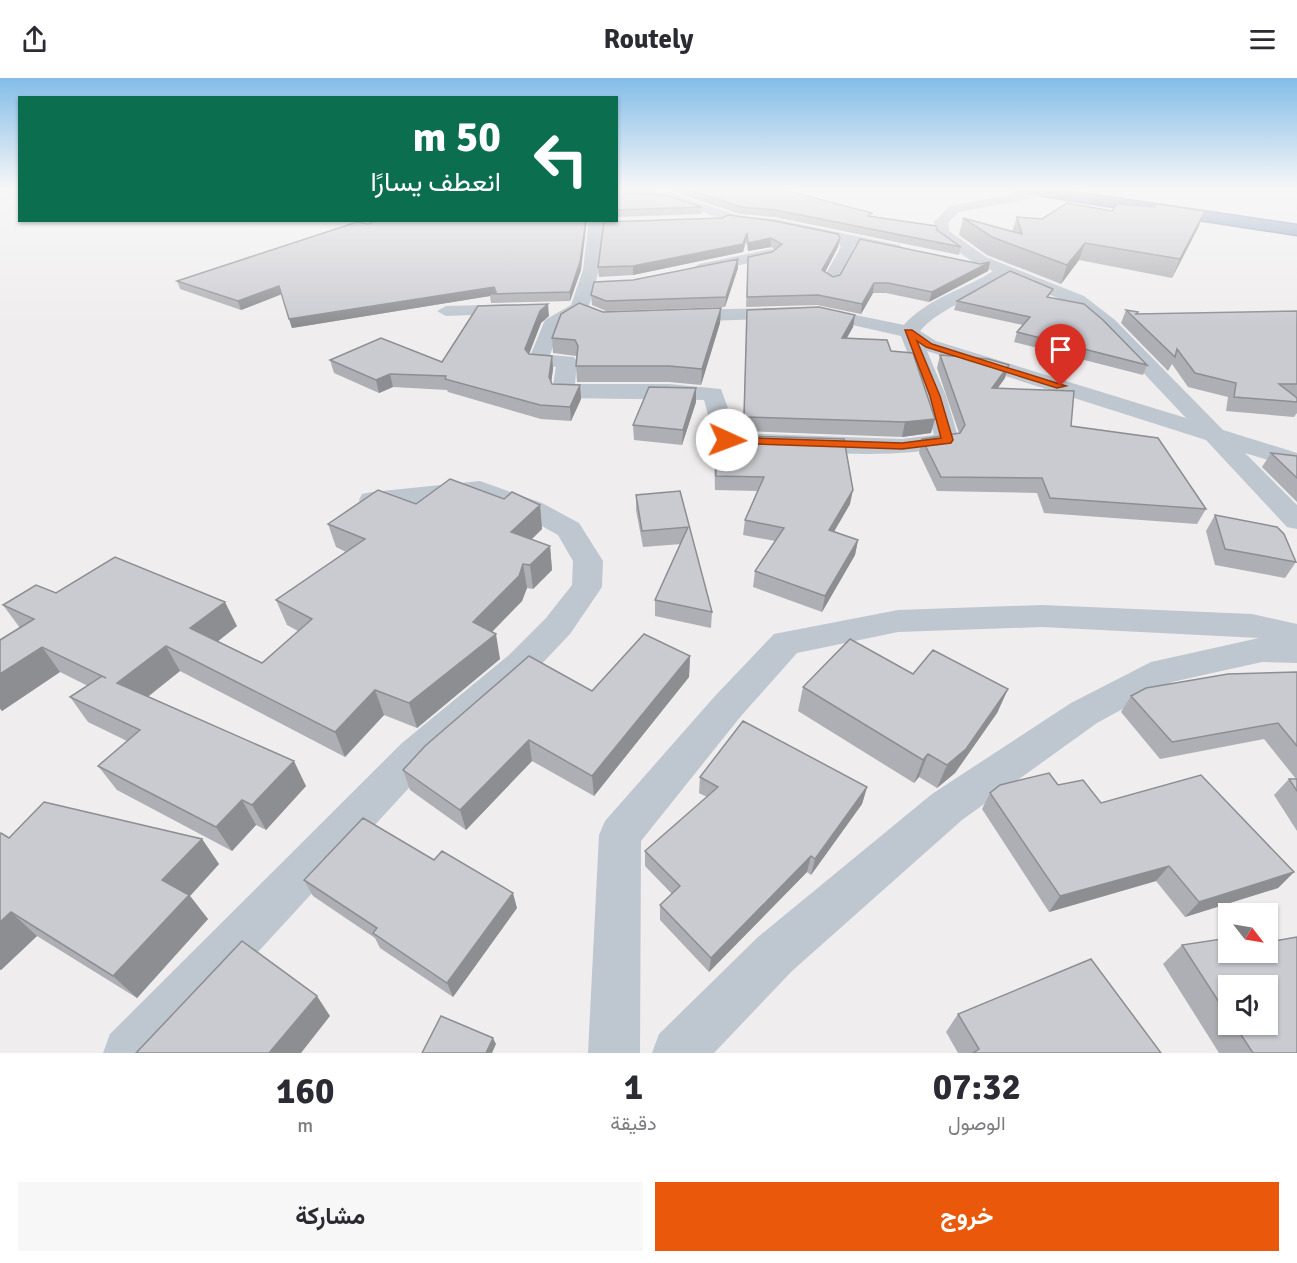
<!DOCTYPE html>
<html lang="ar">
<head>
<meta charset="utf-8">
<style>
	:root { --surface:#fff; --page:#f7f7f7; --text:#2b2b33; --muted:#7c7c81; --accent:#ea580c }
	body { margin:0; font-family:Signika,Vazirmatn,sans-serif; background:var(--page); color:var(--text); direction:rtl; height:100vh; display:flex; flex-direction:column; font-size:22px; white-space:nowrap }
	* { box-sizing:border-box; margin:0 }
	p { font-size:20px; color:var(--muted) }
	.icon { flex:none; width:33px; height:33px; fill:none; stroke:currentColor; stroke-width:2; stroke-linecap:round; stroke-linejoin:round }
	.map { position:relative; height:975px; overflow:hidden; direction:ltr }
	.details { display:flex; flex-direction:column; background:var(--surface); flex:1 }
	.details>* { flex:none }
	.banner { position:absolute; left:18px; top:18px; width:600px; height:126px; border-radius:0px; box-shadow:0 2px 4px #0004; direction:rtl; background:#0b6e4f; color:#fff; overflow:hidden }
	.needle { width:39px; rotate:121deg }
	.tools { position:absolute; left:1218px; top:825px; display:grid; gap:12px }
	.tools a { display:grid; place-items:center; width:60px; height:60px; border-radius:0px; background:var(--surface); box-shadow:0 2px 4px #0004; font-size:30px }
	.pin { position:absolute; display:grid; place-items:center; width:51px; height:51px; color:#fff; margin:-62px -26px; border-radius:50% 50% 50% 0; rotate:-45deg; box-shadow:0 0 6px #0007 }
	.pin .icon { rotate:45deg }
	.me { position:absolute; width:66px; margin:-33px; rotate:92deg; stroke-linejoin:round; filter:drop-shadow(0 0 4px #0008) }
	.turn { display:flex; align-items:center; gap:21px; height:126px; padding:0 18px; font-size:27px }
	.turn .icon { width:78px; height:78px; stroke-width:2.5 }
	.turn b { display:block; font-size:42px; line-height:51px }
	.eta { display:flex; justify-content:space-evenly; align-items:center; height:102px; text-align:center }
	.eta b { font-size:36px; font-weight:700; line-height:42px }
	.primary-button { display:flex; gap:12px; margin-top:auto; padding:12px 18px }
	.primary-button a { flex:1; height:69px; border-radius:0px; background:var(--accent); color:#fff; font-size:24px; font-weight:700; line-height:69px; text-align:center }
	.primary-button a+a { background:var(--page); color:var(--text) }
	header { display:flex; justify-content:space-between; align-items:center; height:78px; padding:0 18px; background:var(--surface); font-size:27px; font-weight:700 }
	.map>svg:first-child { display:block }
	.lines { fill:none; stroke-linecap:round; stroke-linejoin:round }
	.highway-casing { stroke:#7285a5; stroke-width:3 }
	.street { fill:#bec6cf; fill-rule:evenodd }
	.highway { fill:#879aba; fill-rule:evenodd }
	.wall { fill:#aeafb4; fill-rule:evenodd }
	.shaded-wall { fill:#8d8e92 }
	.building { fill:#cacbd1; stroke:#8d8e92; stroke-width:1.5 }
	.route { fill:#ea580c; stroke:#983908; stroke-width:1.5 }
</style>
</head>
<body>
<header><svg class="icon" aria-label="menu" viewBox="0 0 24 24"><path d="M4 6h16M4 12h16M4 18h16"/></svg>Routely<svg class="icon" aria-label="share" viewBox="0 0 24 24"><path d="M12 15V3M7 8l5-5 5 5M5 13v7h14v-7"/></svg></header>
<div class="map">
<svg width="1297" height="975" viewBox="0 0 1297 975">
	<rect width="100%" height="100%" fill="#efeded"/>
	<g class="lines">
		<defs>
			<path id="highway" d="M 1010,110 L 1046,110 L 1297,147 L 1297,157 L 1017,114 Z"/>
		</defs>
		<!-- highway casing -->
		<use href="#highway" class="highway-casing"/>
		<!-- street -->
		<path class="street" d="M 1047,110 L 1053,114 L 1051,117 L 959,134 L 948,145 L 949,153 L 986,179 L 1084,218 L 1115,242 L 1223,352 L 1297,375 L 1297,391 L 1245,375 L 1297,427 L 1297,451 L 1287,449 L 1206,362 L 927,273 L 946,318 L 959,362 L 956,367 C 889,384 796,372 727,369 L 718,367 L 715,362 L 704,322 L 563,320 L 555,318 L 552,313 L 556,289 L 531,287 L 528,283 L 545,242 L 571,227 L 583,192 L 589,142 L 603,142 L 599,192 L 589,228 L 605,235 L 620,236 L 622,240 L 620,244 L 603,247 L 580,237 L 560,249 L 550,277 L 574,279 L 577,283 L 575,306 L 669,306 L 721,311 L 737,355 L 902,361 L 934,357 L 924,318 L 901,258 L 817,239 L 679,244 L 670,238 L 679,232 L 817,229 L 904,247 C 926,221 965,211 993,193 L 974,185 L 937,158 L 934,144 L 950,128 ZM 1007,199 L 1072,226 L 1101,250 L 1186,340 L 936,263 L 920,253 C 938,231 981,216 1007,199 Z
			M 616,111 L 668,114 L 740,138 L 775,141 L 899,167 L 907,172 L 899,177 L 855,167 L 839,201 L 831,206 L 823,201 L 841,169 L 838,163 L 775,149 L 738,146 L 666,122 L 616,119 Z
			M 771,171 L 779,176 L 777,179 L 699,196 L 691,191 L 699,186 Z
			M 516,226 L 525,231 L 522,235 L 446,238 L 437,233 L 446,228 Z
			M 480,403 L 542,425 L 579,445 L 603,483 L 602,509 L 570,556 L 533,595 L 430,687 L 165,975 L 103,975 L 110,956 L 402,665 L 509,577 L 546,540 L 572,507 L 573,483 L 558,457 L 522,437 L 477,419 L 372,430 L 362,428 L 359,422 L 362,416 L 372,414 Z
			M 1042,527 L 1252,536 L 1297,546 L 1297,585 L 1262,584 L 1172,604 L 1097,645 L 962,742 L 792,893 L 714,975 L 652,975 L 659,956 L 758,859 L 932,716 L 1071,625 L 1151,584 L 1259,560 L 1042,549 L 898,554 L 797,575 L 741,638 L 641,763 L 640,975 L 588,975 L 599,757 L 605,743 L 715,618 L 774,556 L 898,532 Z"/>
		<!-- highway -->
		<use href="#highway" class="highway"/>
	</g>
	<!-- wall -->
	<path class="wall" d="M 641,110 L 776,110 L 871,139 L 937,152 L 961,169 L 959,177 L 775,139 L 740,136 L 668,112 Z
		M 616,115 L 702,129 L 701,136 L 616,139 Z
		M 1112,133 L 1205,133 L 1198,150 L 1172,200 L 1079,182 L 1061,206 L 987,177 L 959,157 L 963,140 L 1012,153 L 1017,139 L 1042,141 Z
		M 722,140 L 838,169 L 825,194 L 833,199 L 980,186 L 990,184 L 988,193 L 929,224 L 886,215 L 873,215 L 861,236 L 817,227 L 746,229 L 748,179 L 772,174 L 775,172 L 771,169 L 748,173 L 746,163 L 743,174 L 633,197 L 599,199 L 598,189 Z
		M 738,181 L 738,190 L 725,229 L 606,233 L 592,227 L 591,217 L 633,202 Z
		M 581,192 L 570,223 L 491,225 L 490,218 L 292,250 L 282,216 L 241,232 L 180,211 L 177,203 Z
		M 1050,219 L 1147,287 L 1143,297 L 1014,264 L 1017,254 L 1023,247 L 954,232 L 957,223 Z
		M 721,230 L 720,245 L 701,307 L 669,304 L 577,304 L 576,288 L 577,280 L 576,278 L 553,275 L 552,260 L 603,234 Z
		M 747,232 L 855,237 L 853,249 L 847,260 L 891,273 L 931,355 L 902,359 L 743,353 Z
		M 1126,232 L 1138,234 L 1137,236 L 1297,233 L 1297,335 L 1294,339 L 1226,333 L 1228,319 L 1188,309 L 1172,286 L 1168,293 L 1121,245 Z
		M 549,238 L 541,245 L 529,276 L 552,278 L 553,291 L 551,304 L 552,306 L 580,307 L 581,321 L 571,343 L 541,341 L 448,314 L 447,312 L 393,309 L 379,315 L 334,295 L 330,282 L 442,284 Z
		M 940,277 L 1005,300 L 998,310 L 1071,348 L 1206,431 L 1197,446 L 1044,435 L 1037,415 L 937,413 L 919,375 L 922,361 L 959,355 L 937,290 Z
		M 696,324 L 682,367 L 634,362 L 633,347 Z
		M 715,361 L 850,426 L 834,454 L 858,462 L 855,477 L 822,534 L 753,509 L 755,493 L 775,463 L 743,457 L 745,442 L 757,413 L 715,412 L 714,375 Z
		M 1271,375 L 1297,378 L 1297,424 L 1262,389 Z
		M 680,413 L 712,534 L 711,550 L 655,538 L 655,522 L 681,466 L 643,469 L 636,432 L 636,417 Z
		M 504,421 L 540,427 L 542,451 L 532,461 L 550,468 L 552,492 L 533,511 L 527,510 L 522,523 L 492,554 L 500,581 L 417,650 L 384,637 L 345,679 L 180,593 L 148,619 L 306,708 L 266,752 L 256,747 L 232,773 L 117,712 L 98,688 L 127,663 L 88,644 L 70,619 L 88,608 L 60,594 L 2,633 L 0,631 L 0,562 L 20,550 L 3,527 L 56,515 L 237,548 L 217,564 L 262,585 L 298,553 L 287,547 L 276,522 L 346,474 L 336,469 L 328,446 L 416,426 Z
		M 1215,437 L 1296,484 L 1285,500 L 1215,487 L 1206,453 Z
		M 690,578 L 689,599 L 594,718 L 532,683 L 466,752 L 410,712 L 403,692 L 592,613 Z
		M 1297,594 L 1297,753 L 1274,717 L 1289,701 L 1296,701 L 1264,661 L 1160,681 L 1121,634 L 1131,618 Z
		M 913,596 L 1008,611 L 997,635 L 955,695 L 937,710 L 919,699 L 914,705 L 798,633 L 803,609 Z
		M 700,699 L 867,709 L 862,726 L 811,797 L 807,794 L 709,894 L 660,842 L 660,827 L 672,816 L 645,788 L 645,773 L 707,719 L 699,715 Z
		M 1058,707 L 1101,725 L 1294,794 L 1278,810 L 1185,839 L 1156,803 L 1049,834 L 982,731 L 990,715 Z
		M 0,756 L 9,760 L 202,761 L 219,786 L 190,818 L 208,841 L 137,920 L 37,858 L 1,892 L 0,892 Z
		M 304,802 L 517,830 L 453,919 L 380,870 L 375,860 L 313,818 Z
		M 1297,859 L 1297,975 L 1219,975 L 1163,886 L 1182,867 L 1228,860 L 1228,874 L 1268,874 L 1268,864 ZM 1228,908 L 1268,908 L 1268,946 L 1228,946 Z
		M 958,936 L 1161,975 L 958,975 L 946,954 Z"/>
	<!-- shaded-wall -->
	<path class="shaded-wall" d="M 1205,133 L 1198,150 L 1172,200 L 1180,181 Z
		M 586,142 L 587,142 L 581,192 L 570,223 L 570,214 Z
		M 747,155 L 746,163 L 743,174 L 633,197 L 633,188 Z
		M 771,160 L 771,169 L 748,173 L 748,165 Z
		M 840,160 L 838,169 L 821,202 L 822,192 Z
		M 1085,165 L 1079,182 L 1061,206 L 1067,187 Z
		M 738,181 L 738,190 L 725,229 L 726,219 Z
		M 990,184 L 988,193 L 929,224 L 932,214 Z
		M 874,205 L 873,215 L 861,236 L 862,226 Z
		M 279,208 L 282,216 L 241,232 L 238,223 Z
		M 494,209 L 495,216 L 490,216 L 490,218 L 292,250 L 289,241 Z
		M 548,226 L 549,238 L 541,245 L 526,284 L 525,271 L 540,233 Z
		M 721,230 L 720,245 L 701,307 L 702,291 Z
		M 855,237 L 853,249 L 839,273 L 842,260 Z
		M 552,278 L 553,291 L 550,313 L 549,299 Z
		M 1009,287 L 1005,300 L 988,323 L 992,310 Z
		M 390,296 L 393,309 L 379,315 L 376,302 Z
		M 580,307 L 581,321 L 571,343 L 570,329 Z
		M 696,310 L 696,324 L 682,367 L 683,352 Z
		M 935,341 L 931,355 L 902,359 L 905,344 Z
		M 853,412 L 850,426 L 826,467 L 829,452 Z
		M 540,427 L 542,451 L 514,478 L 511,454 Z
		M 858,462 L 855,477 L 822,534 L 825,518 Z
		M 550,468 L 552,492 L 533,511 L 530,487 Z
		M 523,486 L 527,510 L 522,523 L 478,568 L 473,544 Z
		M 225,524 L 237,548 L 203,575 L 190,550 Z
		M 496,556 L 500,581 L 417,650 L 409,625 Z
		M 166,568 L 180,593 L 133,630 L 117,605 Z
		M 42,569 L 60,594 L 2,633 L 0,630 L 0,596 Z
		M 690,578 L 689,599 L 594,718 L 592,698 Z
		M 1008,611 L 997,635 L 955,695 L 937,710 L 947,687 Z
		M 375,612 L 384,637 L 345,679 L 335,654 Z
		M 529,662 L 532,683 L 466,752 L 460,732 Z
		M 928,676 L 919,699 L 914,705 L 923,682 Z
		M 294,683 L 306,708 L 266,752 L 252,727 Z
		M 867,709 L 862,726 L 811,797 L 815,781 Z
		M 242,722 L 256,747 L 232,773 L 216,749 Z
		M 202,761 L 219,786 L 190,818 L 208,841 L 137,920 L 113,898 L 162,802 Z
		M 811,778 L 807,794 L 709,894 L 711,880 Z
		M 1169,788 L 1156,803 L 1049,834 L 1060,818 Z
		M 1294,794 L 1278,810 L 1185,839 L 1199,824 Z
		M 513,815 L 517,830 L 453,919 L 447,905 Z
		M 11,834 L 37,858 L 1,892 L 0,891 L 0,844 Z
		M 317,918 L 330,938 L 301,975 L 269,975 Z
		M 493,960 L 496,966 L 492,975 L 486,975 Z"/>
	<!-- building -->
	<path class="building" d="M 683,110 L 776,110 L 872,135 L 868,138 L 936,148 L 937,152 L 961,169 L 776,132 L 741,129 Z
		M 616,115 L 666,117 L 702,129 L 616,132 Z
		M 1067,125 L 1112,133 L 1117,126 L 1154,129 L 1156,126 L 1205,133 L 1180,181 L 1085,165 L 1067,187 L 992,159 L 963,140 L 1022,156 L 1017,139 L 1042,141 Z
		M 728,137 L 775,143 L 838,156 L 840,160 L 822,192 L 833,199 L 840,197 L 860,161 L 980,186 L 990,184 L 932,214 L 888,205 L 874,205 L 862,226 L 818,217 L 747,219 L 748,179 L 772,174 L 782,166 L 771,160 L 748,165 L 747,155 L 743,166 L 633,188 L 598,189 L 604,144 L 722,140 Z
		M 378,142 L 586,142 L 580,184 L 570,214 L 490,216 L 496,214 L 494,209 L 289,241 L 279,208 L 238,223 L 177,203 L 357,144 L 368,146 Z
		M 738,181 L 726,219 L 606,223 L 591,217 L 594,204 L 633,202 Z
		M 1010,193 L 1053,211 L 1047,219 L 1084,226 L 1103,242 L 1147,287 L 1017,254 L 1030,239 L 957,223 Z
		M 579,225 L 603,234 L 721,230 L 702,291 L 669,288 L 576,288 L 578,268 L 575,262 L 552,260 L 561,236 Z
		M 548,226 L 540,233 L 525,271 L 529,276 L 552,278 L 549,299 L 552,306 L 580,307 L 570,329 L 540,327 L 445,301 L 446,298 L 390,296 L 376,302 L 330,282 L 381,260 L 442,284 L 478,228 Z
		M 819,229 L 855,237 L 842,260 L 887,262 L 891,273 L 913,275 L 935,341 L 905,344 L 744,339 L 747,232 Z
		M 1126,232 L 1138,234 L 1136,236 L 1297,233 L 1297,306 L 1279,306 L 1297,320 L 1297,324 L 1234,319 L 1236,305 L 1195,295 L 1177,271 L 1175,279 Z
		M 940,277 L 988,281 L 1009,287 L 992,310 L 1074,313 L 1071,348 L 1158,360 L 1206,431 L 1050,420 L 1042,400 L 941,399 L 922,361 L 960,355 L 965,347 Z
		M 649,309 L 696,310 L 683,352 L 633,347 Z
		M 743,358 L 844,361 L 853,412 L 829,452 L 858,462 L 825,518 L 755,493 L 784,450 L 745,442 L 764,399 L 716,398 L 715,361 L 743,362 Z
		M 1271,375 L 1297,378 L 1297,400 Z
		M 450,401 L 504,421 L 512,414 L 540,427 L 511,454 L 550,468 L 530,487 L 523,486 L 519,498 L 473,544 L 496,556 L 409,625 L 375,612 L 335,654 L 166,568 L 117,605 L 294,683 L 252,727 L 242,722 L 216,749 L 98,688 L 140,652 L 70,619 L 102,598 L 106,600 L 42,569 L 0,596 L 0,562 L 34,541 L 3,527 L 36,507 L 56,515 L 115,479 L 225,524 L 190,550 L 262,585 L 312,541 L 276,522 L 365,461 L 328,446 L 378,412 L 416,426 Z
		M 680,413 L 712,534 L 655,522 L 688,449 L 642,453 L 636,417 Z
		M 1215,437 L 1277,449 L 1284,456 L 1296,484 L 1225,471 Z
		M 644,556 L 690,578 L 592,698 L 529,662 L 460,732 L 403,692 L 425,668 L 529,578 L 592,613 Z
		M 850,561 L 913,596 L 933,572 L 1008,611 L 966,671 L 947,687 L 928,676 L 923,682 L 803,609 Z
		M 1297,594 L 1297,668 L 1278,645 L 1172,664 L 1131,618 L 1146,610 L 1228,596 Z
		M 743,643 L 867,709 L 815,781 L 811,778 L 711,880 L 660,827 L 680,808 L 645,773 L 718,709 L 700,699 Z
		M 1049,695 L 1058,707 L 1083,702 L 1101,725 L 1201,697 L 1294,794 L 1199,824 L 1169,788 L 1060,818 L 990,715 L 1000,707 Z
		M 1289,701 L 1297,701 L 1297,713 Z
		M 44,724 L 202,761 L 162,802 L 189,817 L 113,898 L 11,834 L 0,844 L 0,756 L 1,755 L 9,760 Z
		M 363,740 L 434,782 L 442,773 L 513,815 L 447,905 L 373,855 L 377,850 L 304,802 Z
		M 1297,859 L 1297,975 L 1253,975 L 1234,946 L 1268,946 L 1268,908 L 1228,908 L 1228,938 L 1182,867 L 1228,860 L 1228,874 L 1268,874 L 1268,864 Z
		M 242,863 L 317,918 L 269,975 L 136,975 Z
		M 1091,881 L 1161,975 L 973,975 L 979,971 L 958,936 Z
		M 441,938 L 493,960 L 486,975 L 422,975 Z"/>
	<!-- sky -->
	<linearGradient id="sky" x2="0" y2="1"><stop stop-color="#83bde8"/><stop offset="0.45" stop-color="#f8f7f7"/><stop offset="1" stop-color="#f8f7f7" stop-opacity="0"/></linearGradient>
	<rect width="1297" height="247" fill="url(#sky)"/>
	<!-- route -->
	<path class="route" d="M 905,252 L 912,252 L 932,266 L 1066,308 L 1057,310 L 926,269 L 917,263 L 940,318 L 953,362 L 951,365 L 902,371 L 727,365 L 722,362 L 727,359 L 902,365 L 941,360 L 930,318 Z"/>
</svg>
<div class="tools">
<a><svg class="needle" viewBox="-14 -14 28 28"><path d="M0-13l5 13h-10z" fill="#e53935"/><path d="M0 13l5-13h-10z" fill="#7c7c81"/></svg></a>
<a><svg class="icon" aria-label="sound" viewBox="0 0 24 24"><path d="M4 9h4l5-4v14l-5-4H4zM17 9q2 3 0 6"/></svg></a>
</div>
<div class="pin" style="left:1061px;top:308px;background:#d93025"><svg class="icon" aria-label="arrive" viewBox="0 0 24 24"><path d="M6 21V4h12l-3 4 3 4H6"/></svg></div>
<svg class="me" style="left:727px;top:362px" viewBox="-20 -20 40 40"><circle r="19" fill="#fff"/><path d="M0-13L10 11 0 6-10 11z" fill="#ea580c"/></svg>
<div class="banner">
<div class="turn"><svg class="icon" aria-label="left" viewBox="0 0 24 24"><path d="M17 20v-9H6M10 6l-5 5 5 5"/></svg><div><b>50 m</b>انعطف يسارًا</div></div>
</div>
</div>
<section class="details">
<div class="eta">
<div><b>07:32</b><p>الوصول</p></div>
<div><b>1</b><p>دقيقة</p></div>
<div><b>160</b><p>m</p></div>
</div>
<div class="primary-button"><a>خروج</a><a>مشاركة</a></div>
</section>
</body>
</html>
